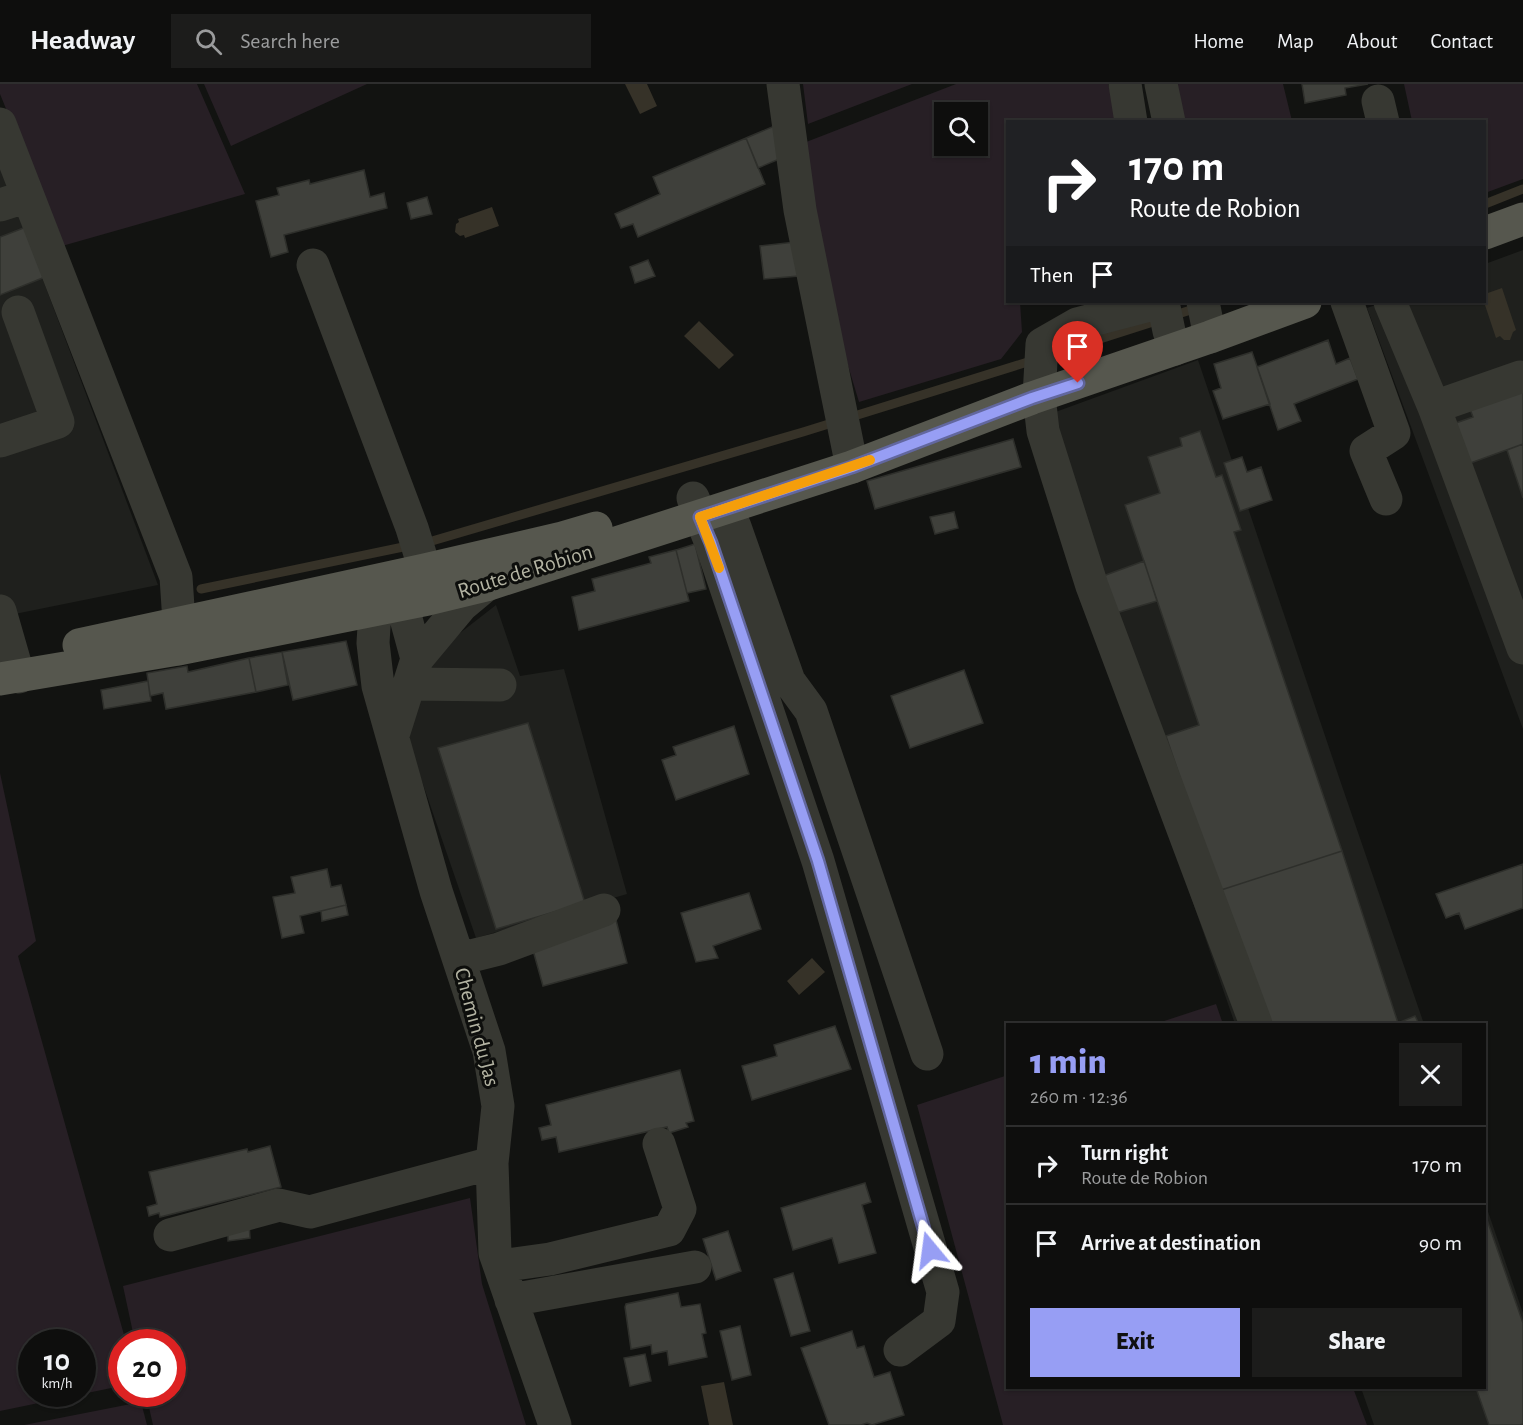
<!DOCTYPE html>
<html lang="en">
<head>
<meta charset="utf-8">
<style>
	:root { --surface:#0e0e0d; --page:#1c1c1b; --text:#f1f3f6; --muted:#9b9c9d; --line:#2e2e2e; --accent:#979ef4 }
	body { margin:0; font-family:"Alegreya Sans",sans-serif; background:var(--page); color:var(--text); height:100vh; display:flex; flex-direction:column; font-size:22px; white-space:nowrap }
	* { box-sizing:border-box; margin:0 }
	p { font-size:20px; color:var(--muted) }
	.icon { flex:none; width:33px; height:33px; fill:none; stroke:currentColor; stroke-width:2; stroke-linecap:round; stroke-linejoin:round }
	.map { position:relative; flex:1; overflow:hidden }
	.sheet { position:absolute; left:1006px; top:939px; width:480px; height:366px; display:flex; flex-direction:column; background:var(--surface); border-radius:0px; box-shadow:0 2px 4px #0004,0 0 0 2px var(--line) }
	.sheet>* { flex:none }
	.guide { position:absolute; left:1006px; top:36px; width:480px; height:183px; border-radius:0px; box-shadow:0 2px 4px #0004,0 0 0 2px var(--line); background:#202124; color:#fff; overflow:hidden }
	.buttons { position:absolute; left:934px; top:18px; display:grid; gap:12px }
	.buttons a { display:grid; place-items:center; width:54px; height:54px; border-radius:0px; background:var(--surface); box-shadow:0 2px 4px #0004,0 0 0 2px var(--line); font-size:30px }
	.speed { position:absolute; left:18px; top:1245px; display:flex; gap:12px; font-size:30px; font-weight:700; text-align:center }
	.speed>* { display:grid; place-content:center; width:78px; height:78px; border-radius:50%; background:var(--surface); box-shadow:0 2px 4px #0004,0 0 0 2px var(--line); line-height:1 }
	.speed small { font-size:15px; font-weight:400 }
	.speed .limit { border:9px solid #d22; background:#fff; color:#111 }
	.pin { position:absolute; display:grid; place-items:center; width:51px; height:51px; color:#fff; margin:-62px -26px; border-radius:50% 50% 50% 0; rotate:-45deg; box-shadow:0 0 6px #0007 }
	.pin .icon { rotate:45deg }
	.me { position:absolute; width:66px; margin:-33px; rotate:344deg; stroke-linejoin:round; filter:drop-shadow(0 0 4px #0008) }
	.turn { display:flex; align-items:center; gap:21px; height:126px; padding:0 24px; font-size:27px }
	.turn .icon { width:78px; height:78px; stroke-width:2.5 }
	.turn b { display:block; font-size:42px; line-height:51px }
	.then { display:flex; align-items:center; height:57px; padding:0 24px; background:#0003; gap:12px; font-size:22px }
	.round { display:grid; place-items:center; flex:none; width:63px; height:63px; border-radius:0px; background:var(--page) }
	.overview { display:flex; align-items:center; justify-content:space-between; height:102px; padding:0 24px }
	h1 { font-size:36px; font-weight:800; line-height:45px; color:var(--accent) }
	.primary-button { display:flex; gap:12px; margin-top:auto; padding:12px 24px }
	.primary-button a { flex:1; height:69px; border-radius:0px; background:var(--accent); color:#111; font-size:24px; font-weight:800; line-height:69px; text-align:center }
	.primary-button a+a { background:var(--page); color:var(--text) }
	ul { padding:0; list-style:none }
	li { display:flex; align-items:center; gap:18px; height:78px; padding:0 24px; border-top:2px solid var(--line) }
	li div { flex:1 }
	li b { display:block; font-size:22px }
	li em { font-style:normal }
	header { display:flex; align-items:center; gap:36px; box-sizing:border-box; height:84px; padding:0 30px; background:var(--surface); border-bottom:2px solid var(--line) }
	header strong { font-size:28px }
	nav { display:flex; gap:33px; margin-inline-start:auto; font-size:21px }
	.search { width:420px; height:54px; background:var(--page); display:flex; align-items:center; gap:15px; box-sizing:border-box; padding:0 21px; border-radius:0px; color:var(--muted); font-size:22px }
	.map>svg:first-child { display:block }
	.built { fill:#1f201d }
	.green { fill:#271f25; fill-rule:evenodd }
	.water { fill:#363228 }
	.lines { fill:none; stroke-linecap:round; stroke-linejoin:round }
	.stream { stroke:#363228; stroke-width:9 }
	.building { fill:#3f403b; stroke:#2e2f2b; stroke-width:1.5 }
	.minor { stroke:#373832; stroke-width:33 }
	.major { stroke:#56574e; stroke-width:33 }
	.route-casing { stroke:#62679f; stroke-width:15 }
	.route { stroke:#979ef4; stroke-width:10 }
	.slow { stroke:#f59e0b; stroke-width:10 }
	.labels { text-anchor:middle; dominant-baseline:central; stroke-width:6; stroke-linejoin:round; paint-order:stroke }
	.street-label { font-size:22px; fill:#b3b3a2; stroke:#0d0e0c }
</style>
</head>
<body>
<header>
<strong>Headway</strong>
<div class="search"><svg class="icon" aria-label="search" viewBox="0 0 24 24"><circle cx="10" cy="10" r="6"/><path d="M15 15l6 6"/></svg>Search here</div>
<nav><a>Home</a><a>Map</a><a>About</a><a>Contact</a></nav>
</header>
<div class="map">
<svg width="1523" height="1341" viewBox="0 0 1523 1341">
	<rect width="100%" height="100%" fill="#121311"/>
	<!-- built -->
	<path class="built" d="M 0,82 L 158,501 L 0,533 Z
		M 1523,166 L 1523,645 L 1367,224 L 1384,218 L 1485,218 L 1485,180 Z
		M 1198,276 L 1343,705 L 1424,940 L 1235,940 L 1077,483 L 1028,338 Z
		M 496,521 L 520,592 L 564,585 L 627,810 L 476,854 L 406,651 L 428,574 Z
		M 1485,1119 L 1523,1229 L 1523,1341 L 1374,1341 L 1361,1304 L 1485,1304 Z"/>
	<!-- green -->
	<path class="green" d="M 0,0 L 197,0 L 245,110 L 62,162 L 0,10 Z
		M 204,0 L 367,0 L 231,62 Z
		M 803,0 L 912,0 L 808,40 Z
		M 956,0 L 1108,0 L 1117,31 L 1116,37 L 1008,38 L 1008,218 L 1020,218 L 1022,248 L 1001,275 L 859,318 L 818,182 L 801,60 ZM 945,28 L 978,28 L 978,62 L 945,62 Z
		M 1177,0 L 1283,0 L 1292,37 L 1185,37 Z
		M 1404,0 L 1523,0 L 1523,95 L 1485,109 L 1485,38 L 1412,37 Z
		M 0,689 L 36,857 L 18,872 L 126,1258 L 122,1258 L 121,1302 L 0,1327 ZM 32,1258 L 82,1258 L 82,1310 L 32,1310 Z
		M 1216,920 L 1223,940 L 1155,940 Z
		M 1008,991 L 1008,1304 L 1353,1304 L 1367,1341 L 1003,1341 L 917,1021 Z
		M 470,1114 L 482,1200 L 526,1341 L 153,1341 L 146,1310 L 172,1310 L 172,1258 L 135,1258 L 123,1202 Z
		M 141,1318 L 147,1341 L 24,1341 Z"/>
	<!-- water -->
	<path class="water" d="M 625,0 L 647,0 L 657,22 L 640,30 Z
		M 492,123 L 499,142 L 465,154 L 464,151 L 460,152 L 455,148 L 456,140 L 459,138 L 458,135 Z
		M 1502,204 L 1516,246 L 1513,248 L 1510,256 L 1504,256 L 1500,252 L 1496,254 L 1484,218 L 1485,210 Z
		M 699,237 L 734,271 L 719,285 L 684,252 Z
		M 812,874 L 825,888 L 799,911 L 787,897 Z
		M 724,1298 L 733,1341 L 709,1341 L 701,1302 Z"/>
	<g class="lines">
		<!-- stream -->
		<path class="stream" d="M 1485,120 L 1523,105
			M 1053,270 L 1200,223
			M 201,505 L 432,457 L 803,348 L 1034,276"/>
	</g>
	<!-- building -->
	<path class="building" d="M 1302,0 L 1368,0 L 1345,4 L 1346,11 L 1305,19 Z
		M 779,40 L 784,73 L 758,84 L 746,54 Z
		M 746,54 L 765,100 L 638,153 L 633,140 L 621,144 L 615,130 L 660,110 L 653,93 Z
		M 364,86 L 370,113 L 384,109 L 387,124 L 284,151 L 288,168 L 271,173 L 256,117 L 279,111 L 277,104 L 309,96 L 310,100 Z
		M 427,113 L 432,130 L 411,135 L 407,119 Z
		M 26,143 L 45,193 L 0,211 L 0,153 Z
		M 795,158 L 799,192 L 764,195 L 760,162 Z
		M 648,176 L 655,192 L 635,199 L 630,183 Z
		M 1328,256 L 1336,280 L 1350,274 L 1358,295 L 1294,320 L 1301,337 L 1278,346 L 1257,283 Z
		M 1252,268 L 1270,320 L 1223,335 L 1213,307 L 1221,304 L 1214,280 Z
		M 1523,306 L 1523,360 L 1465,381 L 1450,341 L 1473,333 L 1470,325 Z
		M 1200,347 L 1216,393 L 1222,391 L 1241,446 L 1234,448 L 1342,767 L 1218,807 L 1166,652 L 1199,641 L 1125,421 L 1160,409 L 1148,373 L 1182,362 L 1180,354 Z
		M 1013,355 L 1021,383 L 875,425 L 867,397 Z
		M 1523,360 L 1523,414 L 1507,366 Z
		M 1242,373 L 1247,388 L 1261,383 L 1272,416 L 1240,427 L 1224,379 Z
		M 954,428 L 958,444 L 935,450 L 930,433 Z
		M 695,460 L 706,505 L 687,509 L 676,466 Z
		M 676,466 L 689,517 L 579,546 L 572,513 L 595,507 L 592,495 L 651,479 L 649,473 Z
		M 1144,477 L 1157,517 L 1116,529 L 1103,492 Z
		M 346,557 L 357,601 L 293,616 L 282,568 Z
		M 282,568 L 288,601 L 256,608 L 249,574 Z
		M 249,574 L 256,608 L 166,625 L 163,609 L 150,612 L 147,589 L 187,582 L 188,588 Z
		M 964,586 L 983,639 L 910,664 L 891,612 Z
		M 148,597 L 151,617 L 104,625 L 101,606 Z
		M 528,639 L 585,819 L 496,845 L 438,664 Z
		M 734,642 L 749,690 L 676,716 L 662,676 L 676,671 L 673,663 Z
		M 1342,767 L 1398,939 L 1392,940 L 1263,940 L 1218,807 Z
		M 1523,780 L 1523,824 L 1465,845 L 1459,829 L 1446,834 L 1436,810 Z
		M 327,785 L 331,803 L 341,801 L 346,821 L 300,832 L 304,849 L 282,854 L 273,813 L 295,809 L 291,793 Z
		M 749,809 L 761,845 L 713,862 L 718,874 L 696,878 L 681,829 Z
		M 346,821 L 348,831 L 322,837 L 321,827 Z
		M 616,836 L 627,879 L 543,902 L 531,859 Z
		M 1415,932 L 1419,940 L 1392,940 L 1398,939 Z
		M 835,942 L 851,985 L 752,1016 L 742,982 L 777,972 L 774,961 Z
		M 680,986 L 694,1037 L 686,1039 L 688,1043 L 669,1049 L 667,1043 L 559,1068 L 556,1053 L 542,1056 L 539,1044 L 551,1041 L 546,1021 Z
		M 270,1062 L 281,1103 L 160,1133 L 159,1129 L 149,1132 L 147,1123 L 157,1120 L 149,1088 L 247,1065 L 248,1068 Z
		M 865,1099 L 871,1118 L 862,1121 L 876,1169 L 839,1179 L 832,1154 L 793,1166 L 781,1124 Z
		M 1485,1130 L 1523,1239 L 1523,1340 L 1520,1341 L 1489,1341 L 1476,1304 L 1485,1304 Z
		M 228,1138 L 249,1139 L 250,1154 L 228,1157 Z
		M 728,1147 L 741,1187 L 716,1196 L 703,1155 Z
		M 793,1189 L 810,1247 L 791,1252 L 774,1195 Z
		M 678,1209 L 681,1223 L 700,1220 L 706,1249 L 702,1250 L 707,1273 L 669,1281 L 667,1267 L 652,1270 L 651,1261 L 631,1265 L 625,1223 L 626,1220 Z
		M 740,1242 L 751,1291 L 732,1296 L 720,1247 Z
		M 852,1247 L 857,1264 L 864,1262 L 874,1293 L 890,1288 L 904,1331 L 872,1341 L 867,1339 L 861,1341 L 829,1341 L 801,1264 Z
		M 645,1270 L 651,1297 L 630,1302 L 624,1274 Z"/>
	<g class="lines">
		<!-- minor -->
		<path class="minor" d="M 783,0 L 800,126 L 852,383
			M 1125,0 L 1131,38
			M 1161,0 L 1169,38
			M 1378,17 L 1383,38
			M 0,40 L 176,493 L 179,538 L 178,565
			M 0,121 L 28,112
			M 313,181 L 412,444 L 425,486
			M 1161,218 L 1077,240 L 1042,260 L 1039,312 L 1043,347 L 1092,502 L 1256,940
			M 1163,218 L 1169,247 L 1175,265
			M 1203,218 L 1210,253
			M 1347,218 L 1394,349 L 1366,367 L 1386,415
			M 1390,218 L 1434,323 L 1523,564
			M 1434,323 L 1520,293
			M 0,357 L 58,338 L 18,228
			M 693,414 L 711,459 L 818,777 L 943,1208 L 939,1237 L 900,1266
			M 727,425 L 735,443 L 789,597 L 811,627 L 927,970
			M 379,505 L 397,513 L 402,520 L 417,575
			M 396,507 L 384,515 L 375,526 L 373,559 L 378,602 L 436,807 L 489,967 L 498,1022 L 492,1079 L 495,1169 L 555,1341
			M 0,527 L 19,593
			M 409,600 L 500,601
			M 393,651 L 417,575 L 462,521 L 486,501
			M 459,875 L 499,865 L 604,826
			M 170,1151 L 279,1121 L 310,1128 L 492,1079
			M 500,1182 L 550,1175 L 669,1146 L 680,1125 L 659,1060
			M 511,1216 L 695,1183"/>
		<!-- major -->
		<path class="major" d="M 1485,149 L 1523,135
			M 79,561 L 425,486 L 562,454 L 596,444
			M 0,595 L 178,565 L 428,515 L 486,501 L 852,383 L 1032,314 L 1210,253 L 1305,218"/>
	</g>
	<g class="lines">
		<defs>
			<path id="route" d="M 930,1166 L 818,777 L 711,459 L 700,433 L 852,383 L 1032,314 L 1078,299"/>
		</defs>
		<!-- route casing -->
		<use href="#route" class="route-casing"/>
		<!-- route -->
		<use href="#route" class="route"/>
		<!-- slow -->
		<path class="slow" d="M 719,484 L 700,433 L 870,376"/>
	</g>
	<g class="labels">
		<!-- street labels -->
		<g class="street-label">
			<text transform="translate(525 487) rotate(-17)">Route de Robion</text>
			<text transform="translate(477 943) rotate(75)">Chemin du Jas</text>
		</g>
	</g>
</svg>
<div class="buttons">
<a><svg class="icon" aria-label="search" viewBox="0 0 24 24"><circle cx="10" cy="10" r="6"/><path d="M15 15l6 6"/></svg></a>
</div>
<div class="speed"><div>10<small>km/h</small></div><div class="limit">20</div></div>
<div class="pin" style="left:1078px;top:299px;background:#d93025"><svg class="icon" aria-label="arrive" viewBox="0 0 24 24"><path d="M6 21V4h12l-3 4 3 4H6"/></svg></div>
<svg class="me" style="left:930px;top:1166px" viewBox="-20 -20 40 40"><path d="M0-17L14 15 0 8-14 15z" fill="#979ef4" stroke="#fff" stroke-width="4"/></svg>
<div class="guide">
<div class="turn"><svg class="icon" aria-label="right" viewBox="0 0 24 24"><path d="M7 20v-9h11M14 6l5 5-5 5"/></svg><div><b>170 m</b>Route de Robion</div></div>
<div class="then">Then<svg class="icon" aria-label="arrive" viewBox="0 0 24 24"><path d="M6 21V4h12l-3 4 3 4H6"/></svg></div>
</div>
<section class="sheet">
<div class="overview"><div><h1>1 min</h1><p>260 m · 12:36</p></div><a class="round"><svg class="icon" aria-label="close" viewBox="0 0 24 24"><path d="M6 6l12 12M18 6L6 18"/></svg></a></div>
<ul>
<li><svg class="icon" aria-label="right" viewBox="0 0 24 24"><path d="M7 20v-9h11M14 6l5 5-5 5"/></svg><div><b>Turn right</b><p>Route de Robion</p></div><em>170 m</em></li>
<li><svg class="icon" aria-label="arrive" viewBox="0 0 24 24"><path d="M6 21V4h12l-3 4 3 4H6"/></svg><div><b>Arrive at destination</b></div><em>90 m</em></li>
</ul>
<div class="primary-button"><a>Exit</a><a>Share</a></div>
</section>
</div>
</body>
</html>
